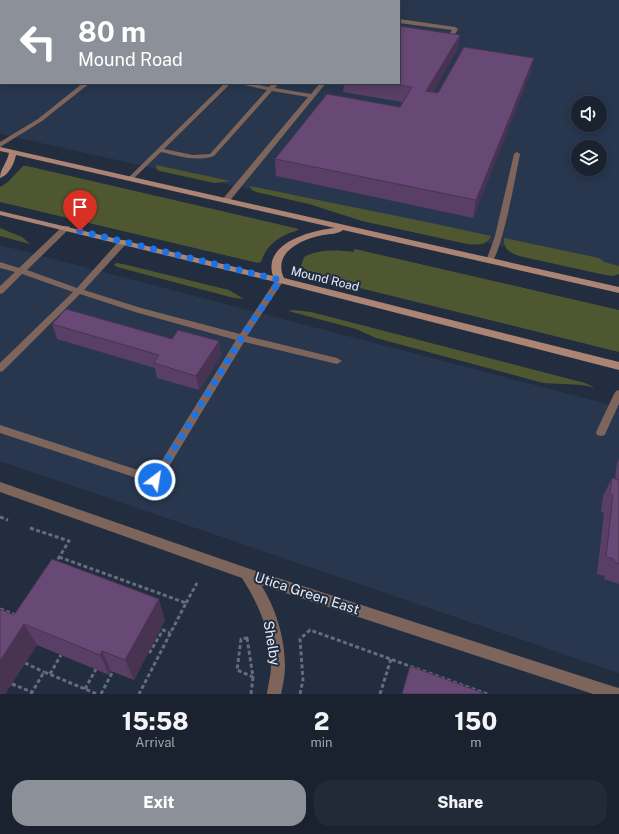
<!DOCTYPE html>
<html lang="en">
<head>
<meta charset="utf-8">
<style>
	:root { --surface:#1a222f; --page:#232a37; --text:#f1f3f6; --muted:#9fa4aa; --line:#383f4b; --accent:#8c9099 }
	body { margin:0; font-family:"Public Sans",sans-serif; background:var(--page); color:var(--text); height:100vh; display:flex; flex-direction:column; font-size:15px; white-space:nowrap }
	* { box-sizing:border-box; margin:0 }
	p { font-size:13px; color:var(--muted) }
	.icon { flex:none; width:22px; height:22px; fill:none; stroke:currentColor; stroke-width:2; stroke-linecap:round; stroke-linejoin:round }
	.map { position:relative; height:694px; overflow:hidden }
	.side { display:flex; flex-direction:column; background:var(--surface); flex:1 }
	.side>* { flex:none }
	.banner { position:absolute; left:0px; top:0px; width:400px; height:84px; box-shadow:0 2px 10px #0003,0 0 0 1px var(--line); background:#8c9099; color:#fff; overflow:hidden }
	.buttons { position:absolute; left:571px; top:96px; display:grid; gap:8px }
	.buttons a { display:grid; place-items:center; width:36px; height:36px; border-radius:50%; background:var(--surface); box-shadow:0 2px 10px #0003,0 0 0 1px var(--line); font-size:20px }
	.pin { position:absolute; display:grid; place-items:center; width:34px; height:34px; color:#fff; margin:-41px -17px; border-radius:50% 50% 50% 0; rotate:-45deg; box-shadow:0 0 4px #0007 }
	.pin .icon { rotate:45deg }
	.me { position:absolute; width:44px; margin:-22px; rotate:31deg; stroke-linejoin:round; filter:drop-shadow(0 0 3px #0008) }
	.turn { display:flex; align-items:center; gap:14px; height:84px; padding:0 12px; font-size:18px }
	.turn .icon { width:52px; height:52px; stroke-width:2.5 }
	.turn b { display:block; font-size:28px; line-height:34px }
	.eta { display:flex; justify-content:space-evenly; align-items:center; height:68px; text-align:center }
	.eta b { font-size:24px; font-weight:800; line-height:28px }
	.cta { display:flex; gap:8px; margin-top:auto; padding:8px 12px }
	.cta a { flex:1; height:46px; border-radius:16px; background:var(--accent); color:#fff; font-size:16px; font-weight:800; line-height:46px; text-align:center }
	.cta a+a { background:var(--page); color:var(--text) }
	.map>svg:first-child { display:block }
	.built { fill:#28374e; fill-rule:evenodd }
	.green { fill:#4f5731 }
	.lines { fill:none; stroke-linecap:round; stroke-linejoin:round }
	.path { stroke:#646d7d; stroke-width:3; stroke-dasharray:4 2.5; stroke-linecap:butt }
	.lane { fill:#7d655b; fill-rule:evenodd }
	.street { fill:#7d655b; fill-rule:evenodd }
	.secondary { fill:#ab8474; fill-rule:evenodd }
	.wall { fill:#593f65 }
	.shaded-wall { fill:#493352 }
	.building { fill:#684975; stroke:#493352 }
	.route { stroke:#1a73e8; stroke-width:7; stroke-dasharray:0 12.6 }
	.labels { text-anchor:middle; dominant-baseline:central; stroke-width:4; stroke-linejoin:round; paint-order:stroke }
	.street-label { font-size:12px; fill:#e6edf9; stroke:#222d3f }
	.near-street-label { font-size:14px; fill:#e6edf9; stroke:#222d3f }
</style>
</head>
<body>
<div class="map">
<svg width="619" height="694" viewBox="0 0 619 694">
	<rect width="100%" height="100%" fill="#222d3f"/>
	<!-- built -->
	<path class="built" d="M 0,0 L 619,0 L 619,272 L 0,134 ZM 1,1 L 399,1 L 399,83 L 1,83 ZM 578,103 L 600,103 L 600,125 L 578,125 ZM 578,147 L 600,147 L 600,169 L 578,169 Z
		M 0,245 L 619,407 L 619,673 L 0,461 Z"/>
	<!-- green -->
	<path class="green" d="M 156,165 L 230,181 L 214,183 L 160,171 L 157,170 Z
		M 23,166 L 27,166 L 299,229 C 295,232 291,232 287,234 C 274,240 265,249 261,262 L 258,263 L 0,202 L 0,187 L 8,182 Z
		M 250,186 C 330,203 410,218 491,236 C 487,246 477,245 467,244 L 362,221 L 309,204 L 256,192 L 252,190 Z
		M 0,228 L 22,237 L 30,244 L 0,236 Z
		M 504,238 L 599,258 L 604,262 L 619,266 L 619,274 L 613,276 L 605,275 L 519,256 C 510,253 503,249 504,238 Z
		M 355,249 L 619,310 L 619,352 L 319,278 L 321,275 L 308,271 L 301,266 L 304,257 C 319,249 337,250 353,252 Z
		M 116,263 L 123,264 L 229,290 L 244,299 L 234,298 L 117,267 L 114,265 Z
		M 294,310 L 311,312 L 585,383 L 595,388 L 583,385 L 543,383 L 376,338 L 356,329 L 288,311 Z"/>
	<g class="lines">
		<!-- path -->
		<path class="path" d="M 0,517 L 8,520
			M 30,528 L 69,541 L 55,564
			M 59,557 L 186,603 L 139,694
			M 186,603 L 197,583
			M 0,609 L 16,615
			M 247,638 L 253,677 L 237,670 L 241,639 Z
			M 149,651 L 150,652 L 163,630 L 170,633
			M 25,663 L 44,672
			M 50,674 L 61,655
			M 12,684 L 32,692
			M 85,689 L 96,669
			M 31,694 L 44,672 L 97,694
			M 101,694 L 113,671
			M 251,694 L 253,677
			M 300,694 L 303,680 L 300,639 L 310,630 L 487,694
			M 380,694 L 391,659"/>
		<!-- lane -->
		<path class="lane" d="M 399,19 L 455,27 L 458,29 L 450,43 L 447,45 L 444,43 L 452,30 L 399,23 Z
			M 83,83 L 90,83 L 42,121 L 0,147 L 0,142 L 38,119 Z
			M 225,83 L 231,83 L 164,149 L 193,155 L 210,154 L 267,90 L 235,83 L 248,83 L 269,87 L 273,83 L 279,83 L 275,88 L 311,94 L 320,83 L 326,83 L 228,203 L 225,203 L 221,201 L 308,97 L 272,91 L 214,156 C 196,162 179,156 161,152 L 132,180 L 128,180 L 128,178 Z
			M 517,152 L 520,154 C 517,169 501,260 490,263 L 486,261 L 495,236 L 514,154 Z
			M 63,226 L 69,226 L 70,228 L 27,270 L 77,288 L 120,240 L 126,240 L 127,242 L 126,244 L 84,290 L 141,308 L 240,334 L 277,278 L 283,278 L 284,280 L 247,336 L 337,358 L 342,361 L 337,364 L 244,342 L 159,483 L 155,484 L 0,433 L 0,425 L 153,475 L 236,340 L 135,312 L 80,294 L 3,371 L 0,372 L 0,363 L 73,292 L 22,274 L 3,293 L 0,294 L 0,286 L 15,272 L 0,268 L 0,262 L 19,268 Z
			M 619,390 L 619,404 L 606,432 L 605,435 L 601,436 L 597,435 L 596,432 L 614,394 L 616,391 Z"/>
		<!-- street -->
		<path class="street" d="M 0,482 L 247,568 L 615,687 L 619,688 L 619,694 L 593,694 L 261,585 C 276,608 285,639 285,666 C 285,675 283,685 281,694 L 267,694 C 268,685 271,675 271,666 C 272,634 259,605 242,578 L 0,492 Z"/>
		<!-- secondary -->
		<path class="secondary" d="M 0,147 L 619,287 L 619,293 L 343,230 C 339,234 329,234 323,235 C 302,239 272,252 284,278 L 619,362 L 619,370 L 280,283 L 0,215 L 0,211 L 273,276 C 262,243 312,230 335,228 L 16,155 C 14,164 9,175 0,178 C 0,169 7,163 9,153 L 0,151 Z"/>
	</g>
	<!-- wall -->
	<path class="wall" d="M 460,35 L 457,50 L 433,92 L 438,93 L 530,74 L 473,218 L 276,176 L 275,159 L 400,107 L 402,102 L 343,92 L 344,83 L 399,83 Z
		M 52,324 L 172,339 L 219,341 L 221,356 L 199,390 L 157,378 L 155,368 L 57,339 Z
		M 619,459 L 619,584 L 604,579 L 605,576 L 597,574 L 604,513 L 601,512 L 603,496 L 612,478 L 615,479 L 617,463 Z
		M 14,615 L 165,620 L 134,680 L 111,671 L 109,675 L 37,645 L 5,694 L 0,694 Z"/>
	<!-- shaded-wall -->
	<path class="shaded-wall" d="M 460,35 L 457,50 L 424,108 L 426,91 Z
		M 534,58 L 530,74 L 473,218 L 476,200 Z
		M 219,341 L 221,356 L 199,390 L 196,376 Z
		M 159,599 L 165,620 L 134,680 L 125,660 Z
		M 24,624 L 37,645 L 5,694 L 0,694 L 0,661 Z
		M 102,651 L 111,671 L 109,675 L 100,655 Z"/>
	<!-- building -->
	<path class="building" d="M 399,26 L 460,35 L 426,91 L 438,93 L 464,47 L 534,58 L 476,200 L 275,159 L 327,94 L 400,107 L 412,87 L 386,83 L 399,83 Z
		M 66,309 L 172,339 L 178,330 L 219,341 L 196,376 L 154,363 L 159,355 L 52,324 Z
		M 612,478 L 619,480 L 619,564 L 614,562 L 614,559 L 606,557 L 613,495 L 610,494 Z
		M 52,559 L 159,599 L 125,660 L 102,651 L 100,655 L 24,624 L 0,661 L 0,609 L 14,615 Z
		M 410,666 L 486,694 L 402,694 Z"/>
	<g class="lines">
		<!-- route -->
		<path class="route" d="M 80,231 L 280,280 L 241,339 L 155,480"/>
	</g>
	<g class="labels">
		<!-- street labels -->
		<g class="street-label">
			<text transform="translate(325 279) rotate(14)">Mound Road</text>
		</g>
		<!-- near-street labels -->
		<g class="near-street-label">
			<text transform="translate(307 593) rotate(18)">Utica Green East</text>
			<text transform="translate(272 643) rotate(81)">Shelby</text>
		</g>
	</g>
</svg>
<div class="buttons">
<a><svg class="icon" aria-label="sound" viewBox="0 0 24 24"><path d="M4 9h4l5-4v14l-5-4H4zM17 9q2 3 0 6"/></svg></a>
<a><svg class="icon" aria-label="layers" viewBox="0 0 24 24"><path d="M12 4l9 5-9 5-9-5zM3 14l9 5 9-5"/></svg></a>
</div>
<div class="pin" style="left:80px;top:231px;background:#d93025"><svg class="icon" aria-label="arrive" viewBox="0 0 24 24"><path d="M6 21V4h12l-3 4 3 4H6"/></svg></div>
<svg class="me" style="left:155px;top:480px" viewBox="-20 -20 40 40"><circle r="17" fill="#1a73e8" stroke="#fff" stroke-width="3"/><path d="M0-11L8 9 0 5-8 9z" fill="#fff"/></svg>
<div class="banner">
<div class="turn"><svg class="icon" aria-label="left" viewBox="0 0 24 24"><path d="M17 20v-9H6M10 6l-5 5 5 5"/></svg><div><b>80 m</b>Mound Road</div></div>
</div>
</div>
<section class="side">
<div class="eta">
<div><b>15:58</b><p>Arrival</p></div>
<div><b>2</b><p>min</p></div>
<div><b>150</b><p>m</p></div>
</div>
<div class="cta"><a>Exit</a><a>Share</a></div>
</section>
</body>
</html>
